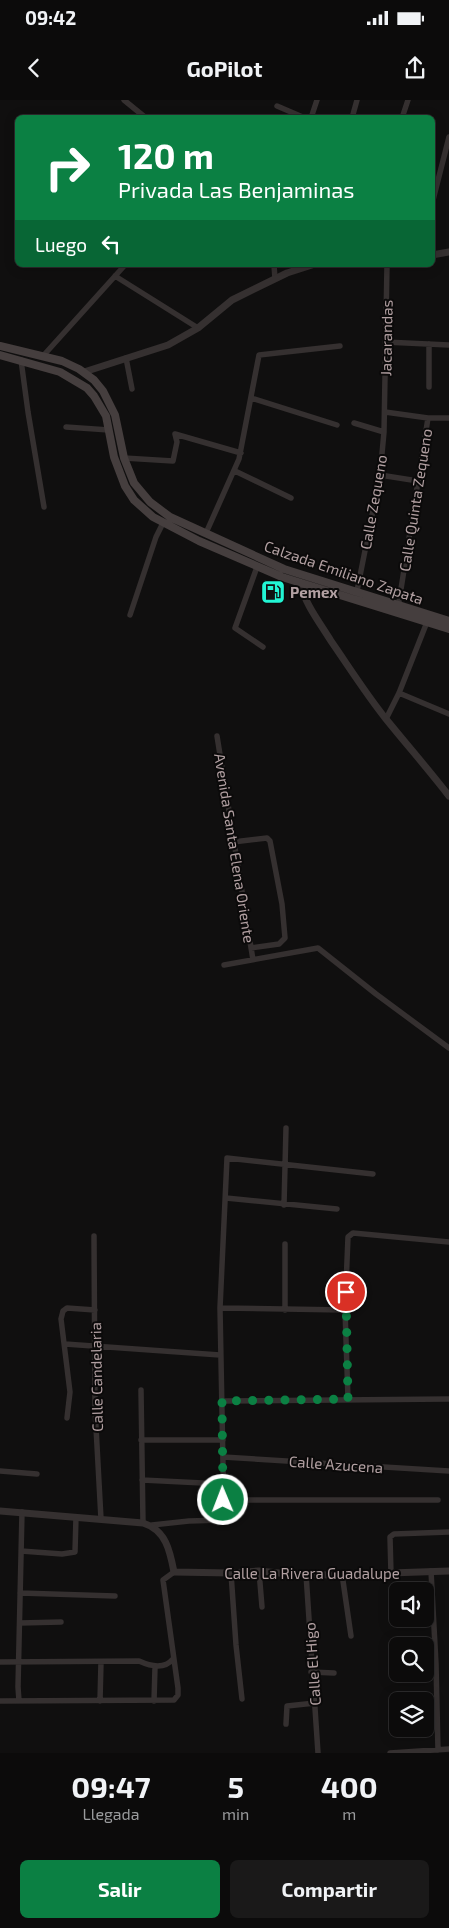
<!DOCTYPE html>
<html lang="es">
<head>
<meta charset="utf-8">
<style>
	:root { --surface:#0c0b0b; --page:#1a1919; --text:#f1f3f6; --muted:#9a9b9d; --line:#2c2b2c; --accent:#0b8043 }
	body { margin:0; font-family:"Exo 2",sans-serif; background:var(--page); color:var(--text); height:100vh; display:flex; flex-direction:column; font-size:19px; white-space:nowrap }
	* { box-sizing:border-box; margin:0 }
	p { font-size:16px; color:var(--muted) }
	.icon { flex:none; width:28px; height:28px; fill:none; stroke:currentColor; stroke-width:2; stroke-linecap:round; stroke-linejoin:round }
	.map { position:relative; height:1653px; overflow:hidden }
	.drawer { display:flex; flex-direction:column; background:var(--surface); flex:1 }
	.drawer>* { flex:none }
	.banner { position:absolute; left:15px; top:15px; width:420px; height:152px; border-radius:8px; box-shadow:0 2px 12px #0003,0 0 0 1px var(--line); background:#0b8043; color:#fff; overflow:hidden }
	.fabs { position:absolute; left:389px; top:1482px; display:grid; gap:10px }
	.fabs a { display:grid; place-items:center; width:45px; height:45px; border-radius:8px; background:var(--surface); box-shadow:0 2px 12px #0003,0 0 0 1px var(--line); font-size:25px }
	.pin { position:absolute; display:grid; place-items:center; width:42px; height:42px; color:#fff; margin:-21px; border:2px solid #fff; border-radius:50%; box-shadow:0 1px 5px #0007 }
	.me { position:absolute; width:55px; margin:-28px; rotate:359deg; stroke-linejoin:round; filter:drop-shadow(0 0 4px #0008) }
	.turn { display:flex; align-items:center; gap:18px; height:105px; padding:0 20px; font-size:22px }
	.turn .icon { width:65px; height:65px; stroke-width:2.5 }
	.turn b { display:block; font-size:35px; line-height:42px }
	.then { display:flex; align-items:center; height:48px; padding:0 20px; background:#0003; gap:10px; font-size:19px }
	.eta { display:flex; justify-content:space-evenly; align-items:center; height:85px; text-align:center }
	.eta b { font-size:30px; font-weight:700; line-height:35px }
	.action { display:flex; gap:10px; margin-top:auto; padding:10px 20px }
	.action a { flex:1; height:58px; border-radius:8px; background:var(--accent); color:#fff; font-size:20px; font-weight:700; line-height:58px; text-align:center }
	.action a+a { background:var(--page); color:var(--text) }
	.status { display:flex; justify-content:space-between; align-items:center; height:35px; padding:0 25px; background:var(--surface); direction:ltr }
	.status svg { height:14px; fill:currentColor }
	header { display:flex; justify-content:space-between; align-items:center; height:65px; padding:0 20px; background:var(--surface); font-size:22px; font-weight:700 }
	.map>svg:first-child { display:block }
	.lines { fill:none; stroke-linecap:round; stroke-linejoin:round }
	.minor { stroke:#353030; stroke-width:5.5 }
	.tertiary { stroke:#353030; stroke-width:7 }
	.secondary { stroke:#453e3e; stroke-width:8 }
	.route { stroke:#0b8043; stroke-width:9; stroke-dasharray:0 16.2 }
	.labels { text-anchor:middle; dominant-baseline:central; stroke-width:4; stroke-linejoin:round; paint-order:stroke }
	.street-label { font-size:15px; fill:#b2a0a2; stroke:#0b0a0a }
	.poi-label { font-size:15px; font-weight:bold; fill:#b2a0a2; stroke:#0b0a0a; text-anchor:start }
</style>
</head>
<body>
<div class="status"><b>09:42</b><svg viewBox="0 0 49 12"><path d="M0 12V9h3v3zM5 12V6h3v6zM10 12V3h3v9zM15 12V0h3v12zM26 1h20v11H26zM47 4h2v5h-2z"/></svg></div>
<header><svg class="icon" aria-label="back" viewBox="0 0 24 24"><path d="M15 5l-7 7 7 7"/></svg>GoPilot<svg class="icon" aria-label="share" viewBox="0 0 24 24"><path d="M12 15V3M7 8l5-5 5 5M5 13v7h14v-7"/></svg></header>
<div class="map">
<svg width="449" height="1653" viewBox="0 0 449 1653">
	<rect width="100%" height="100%" fill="#100f0f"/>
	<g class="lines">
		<!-- minor -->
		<path class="minor" d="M 124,0 L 146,18
			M 277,6 L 305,18
			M 311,18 L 317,0
			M 352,18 L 357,0
			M 402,18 L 408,0
			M 432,104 L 449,37
			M 274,165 L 275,179
			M 115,176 L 198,228
			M 385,242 L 449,245
			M 43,256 L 125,165
			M 126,258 L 132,289
			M 21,260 L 28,312 L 44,407
			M 429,287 L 429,244
			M 251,298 L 337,325
			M 385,312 L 428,318 L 449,318
			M 354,323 L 384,332
			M 66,327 L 109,330
			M 124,358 L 173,361 L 177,342 L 175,334 L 241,353
			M 235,371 L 291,398
			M 380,375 L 418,381
			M 206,433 L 239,359 L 259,255 L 340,246
			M 257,467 L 235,528 L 263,547
			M 357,491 L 380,375 L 384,332 L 387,165
			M 398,508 L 428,318
			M 130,515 L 156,437 L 163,423
			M 399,593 L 449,614
			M 386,619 L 399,593 L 427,522
			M 217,636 L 253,860
			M 233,742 L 267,738 L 270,741 L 282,804 L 285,838 L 279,844 L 251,848
			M 224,865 L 318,848 L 376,894 L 449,948
			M 226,1098 L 337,1109
			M 284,1105 L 286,1028
			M 94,1136 L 95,1309 L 101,1419
			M 220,1208 L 345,1210
			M 285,1210 L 285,1144
			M 65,1244 L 220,1255
			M 141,1290 L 143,1423
			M 348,1299 L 345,1210 L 348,1137 L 353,1133 L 449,1142
			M 223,1301 L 449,1299
			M 67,1318 L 70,1292 L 61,1219 L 63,1211 L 67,1208 L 95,1210
			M 141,1340 L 223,1340
			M 223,1357 L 449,1371
			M 0,1371 L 37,1374
			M 142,1380 L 223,1384
			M 223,1400 L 438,1400
			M 152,1425 L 189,1421 L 223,1420 L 224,1416 L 220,1208 L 227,1058 L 373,1074
			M 21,1451 L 62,1454 L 75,1452 L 76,1417
			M 259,1471 L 262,1507
			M 431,1471 L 436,1564 L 438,1650
			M 231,1473 L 236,1545 L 242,1599
			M 306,1474 L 318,1653
			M 342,1474 L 351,1536
			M 391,1474 L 390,1437 L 394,1434 L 449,1432
			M 20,1493 L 115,1496
			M 20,1523 L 61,1522
			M 0,1562 L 139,1561 C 150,1566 164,1570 173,1559
			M 311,1572 L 334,1573
			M 0,1601 L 174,1600 L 178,1595 L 178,1588 L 163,1480 L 174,1472
			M 19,1601 L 18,1587 L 22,1412
			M 100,1601 L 101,1562
			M 154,1601 L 155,1567
			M 286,1624 L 287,1606 L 315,1603
			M 390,1653 L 449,1649"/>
		<!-- tertiary -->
		<path class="tertiary" d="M 432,155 L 449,152
			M 84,272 L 168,245 L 198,228 L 232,200 L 287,173 L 312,165
			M 300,483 C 305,504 320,523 331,541 C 349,567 366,594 386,619 C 407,645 429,670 449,696
			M 0,1411 L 143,1423 C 166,1430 170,1451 174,1472 L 231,1473 L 259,1471 L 289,1474 L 331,1475 L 449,1471"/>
		<!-- secondary -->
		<path class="secondary" d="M 0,246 L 62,261 L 79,269 L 94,280 L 103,291 L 115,315 L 124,358 L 134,383 L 150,402 L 170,417 L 284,469 L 449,521
			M 0,255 L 60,272 L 87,288 L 94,296 L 106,316 L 114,357 L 125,386 L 134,400 L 153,417 L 199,441 L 282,477 L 449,529"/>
	</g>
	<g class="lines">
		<!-- route -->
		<path class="route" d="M 223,1400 L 222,1301 L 348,1299 L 346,1192"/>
	</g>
	<!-- icons -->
	<defs>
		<symbol id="fuel-square" viewBox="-11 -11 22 22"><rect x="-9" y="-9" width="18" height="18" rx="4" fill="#22f5d4" stroke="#0b0a0a"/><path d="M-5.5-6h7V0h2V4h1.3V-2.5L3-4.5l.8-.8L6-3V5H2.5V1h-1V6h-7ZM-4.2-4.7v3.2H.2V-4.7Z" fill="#111"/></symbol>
	</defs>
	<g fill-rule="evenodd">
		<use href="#fuel-square" x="259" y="478" width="28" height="28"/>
	</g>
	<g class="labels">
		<!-- street labels -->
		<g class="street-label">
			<text transform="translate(386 238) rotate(-89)">Jacarandas</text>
			<text transform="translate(415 400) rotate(-81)">Calle Quinta Zequeno</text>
			<text transform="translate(373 402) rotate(-80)">Calle Zequeno</text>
			<text transform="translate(344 472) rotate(19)">Calzada Emiliano Zapata</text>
			<text transform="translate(235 748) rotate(81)">Avenida Santa Elena Oriente</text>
			<text transform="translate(96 1277) rotate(-91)">Calle Candelaria</text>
			<text transform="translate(336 1364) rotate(4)">Calle Azucena</text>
			<text x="312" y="1473">Calle La Rivera Guadalupe</text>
			<text transform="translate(312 1564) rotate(-94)">Calle El Higo</text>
		</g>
		<!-- poi labels -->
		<g class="poi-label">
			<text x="290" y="492">Pemex</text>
		</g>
	</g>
</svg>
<div class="fabs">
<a><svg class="icon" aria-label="sound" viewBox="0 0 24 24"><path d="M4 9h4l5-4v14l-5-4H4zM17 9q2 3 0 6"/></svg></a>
<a><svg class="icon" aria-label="search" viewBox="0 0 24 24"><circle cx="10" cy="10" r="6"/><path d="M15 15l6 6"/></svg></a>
<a><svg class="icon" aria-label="layers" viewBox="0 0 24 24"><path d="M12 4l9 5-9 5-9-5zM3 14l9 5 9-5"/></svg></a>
</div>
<div class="pin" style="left:346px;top:1192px;background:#d93025"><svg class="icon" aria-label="arrive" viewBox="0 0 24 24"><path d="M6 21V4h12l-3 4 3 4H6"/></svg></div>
<svg class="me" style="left:223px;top:1400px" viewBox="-20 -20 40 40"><circle r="17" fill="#0b8043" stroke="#fff" stroke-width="3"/><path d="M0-11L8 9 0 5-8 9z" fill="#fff"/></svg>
<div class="banner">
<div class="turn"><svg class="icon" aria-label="right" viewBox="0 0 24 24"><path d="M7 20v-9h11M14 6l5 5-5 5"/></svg><div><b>120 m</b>Privada Las Benjaminas</div></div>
<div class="then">Luego<svg class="icon" aria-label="left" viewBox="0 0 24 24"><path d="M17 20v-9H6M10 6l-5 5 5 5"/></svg></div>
</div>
</div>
<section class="drawer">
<div class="eta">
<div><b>09:47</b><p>Llegada</p></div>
<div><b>5</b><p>min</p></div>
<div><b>400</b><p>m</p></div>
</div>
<div class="action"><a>Salir</a><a>Compartir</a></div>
</section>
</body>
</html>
